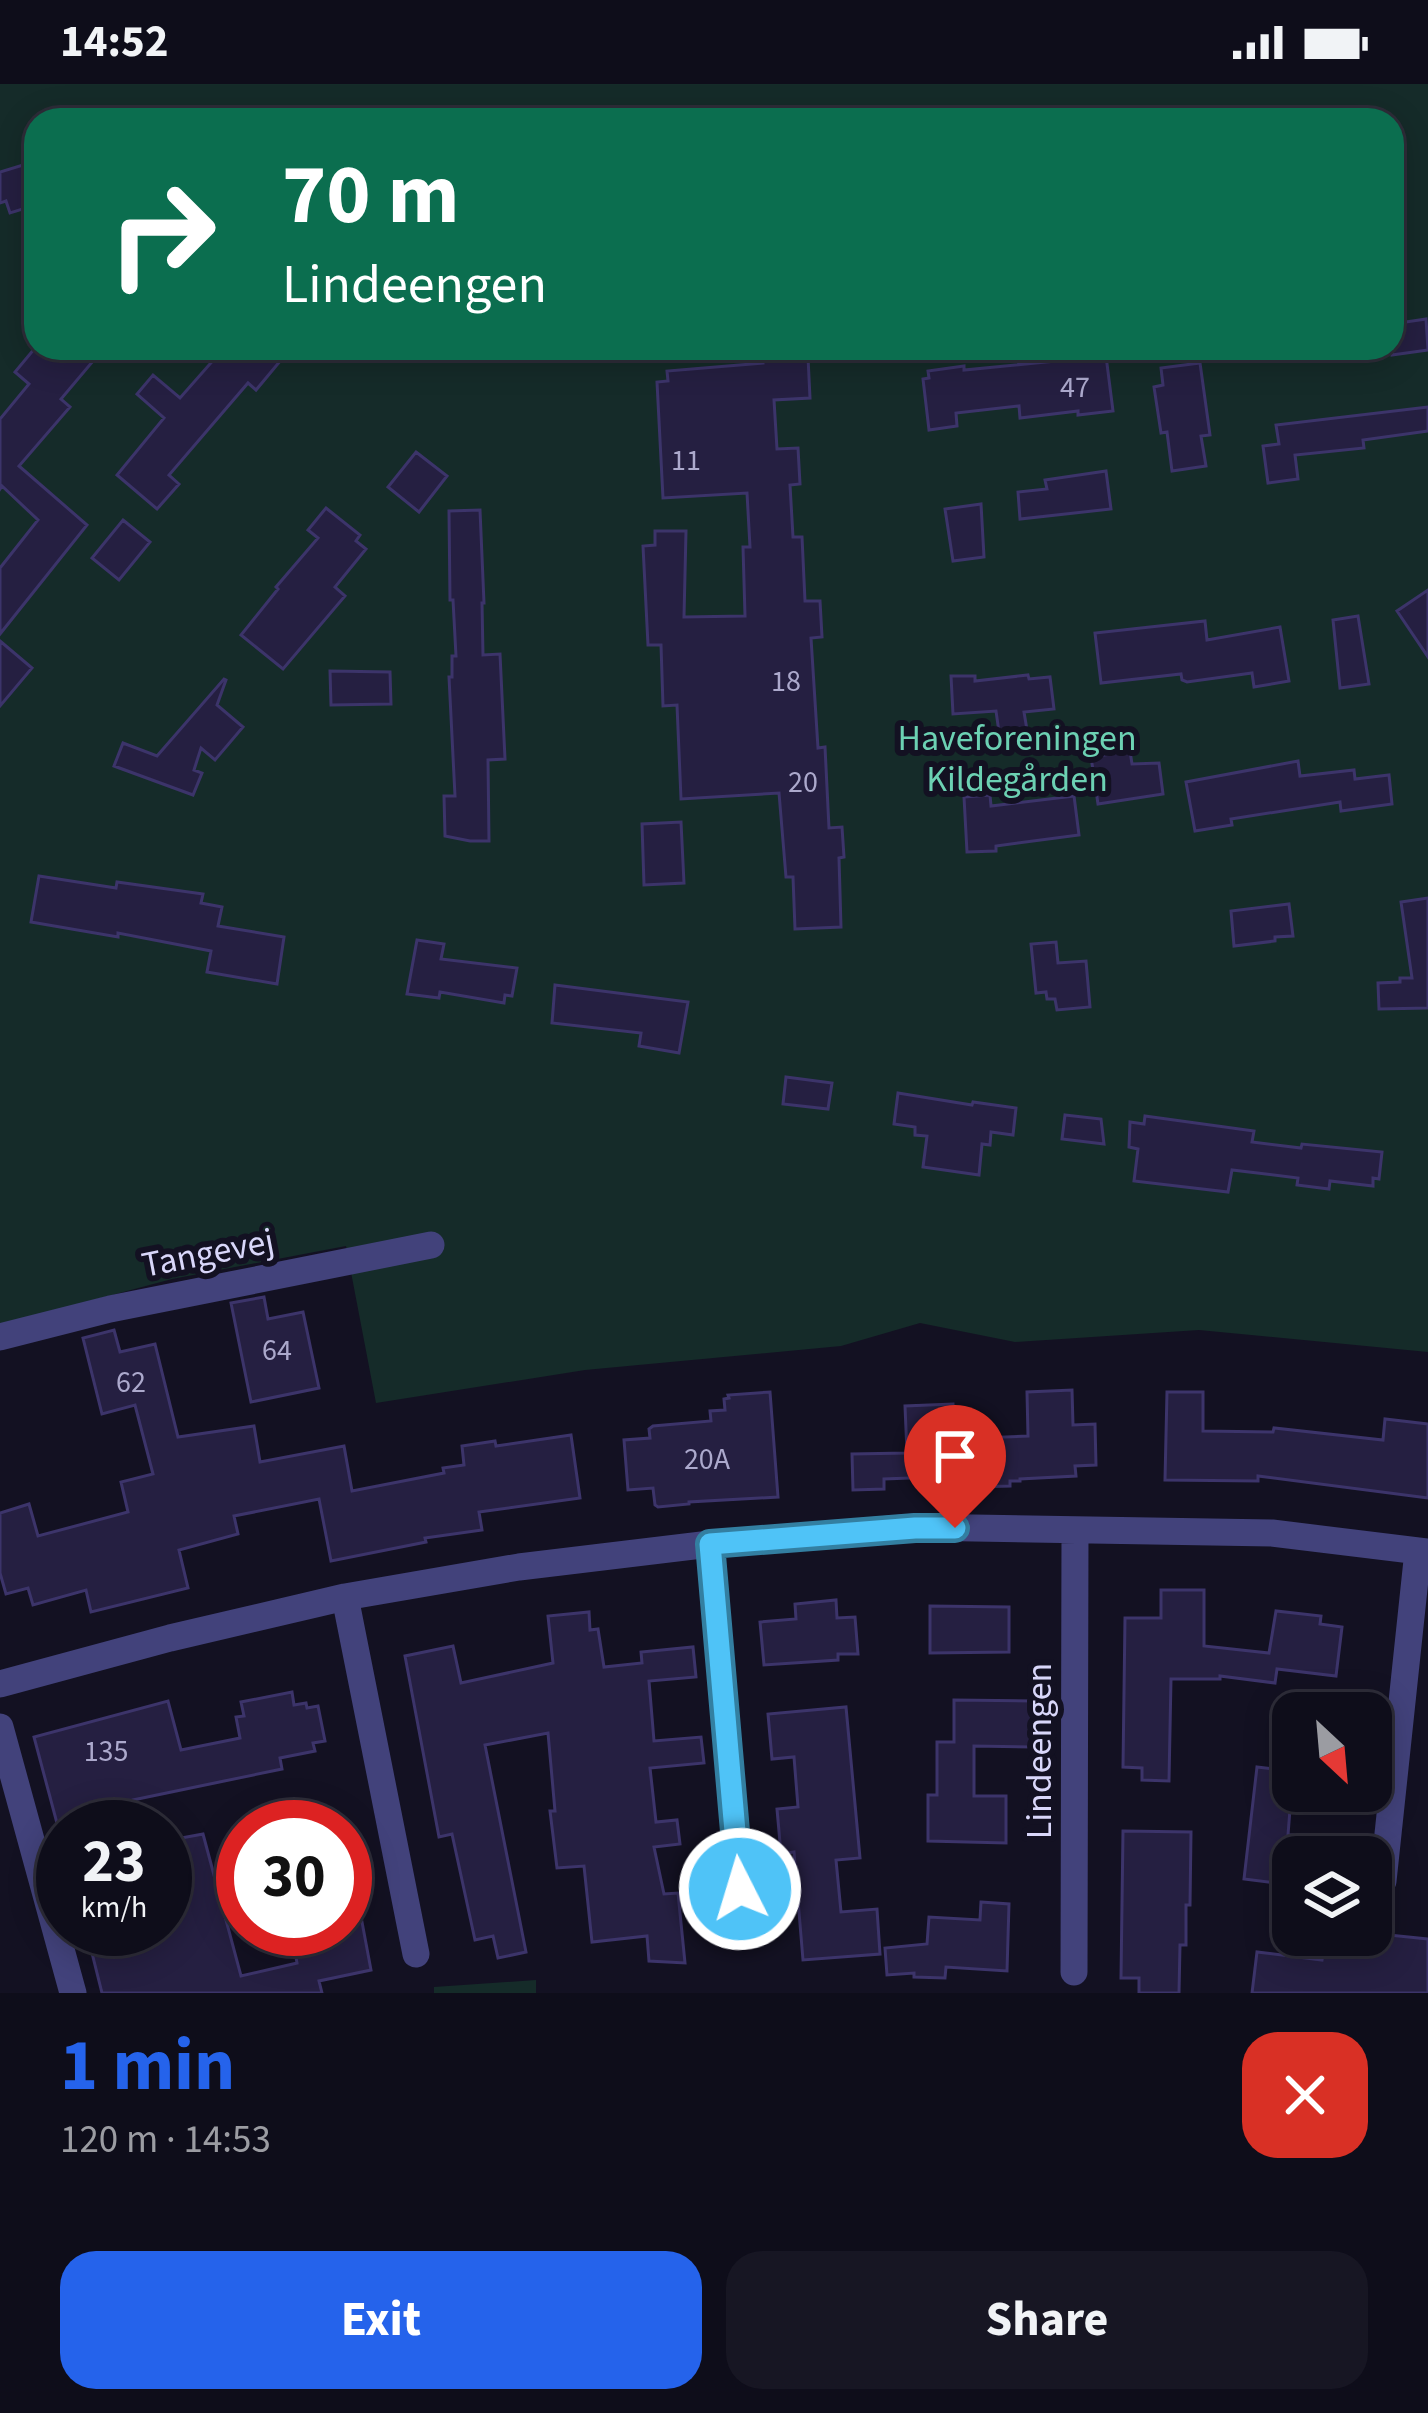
<!DOCTYPE html>
<html lang="en">
<head>
<meta charset="utf-8">
<style>
	:root { --surface:#0e0d1a; --page:#171623; --text:#f1f3f6; --muted:#9b9ca2; --line:#2e2d39; --accent:#2563eb }
	body { margin:0; font-family:"Source Sans 3",sans-serif; background:var(--page); color:var(--text); height:100vh; display:flex; flex-direction:column; font-size:45px; white-space:nowrap }
	* { box-sizing:border-box; margin:0 }
	p { font-size:39px; color:var(--muted) }
	.icon { flex:none; width:66px; height:66px; fill:none; stroke:currentColor; stroke-width:2; stroke-linecap:round; stroke-linejoin:round }
	.map { position:relative; height:1909px; overflow:hidden }
	.side { display:flex; flex-direction:column; background:var(--surface); flex:1 }
	.side>* { flex:none }
	.banner { position:absolute; left:24px; top:24px; width:1380px; height:252px; border-radius:36px; box-shadow:0 6px 30px #0003,0 0 0 3px var(--line); background:#0b6e4f; color:#fff; overflow:hidden }
	.needle { width:78px; rotate:154deg }
	.buttons { position:absolute; left:1272px; top:1608px; display:grid; gap:24px }
	.buttons a { display:grid; place-items:center; width:120px; height:120px; border-radius:24px; background:var(--surface); box-shadow:0 6px 30px #0003,0 0 0 3px var(--line); font-size:60px }
	.speed { position:absolute; left:36px; top:1716px; display:flex; gap:24px; font-size:60px; font-weight:700; text-align:center }
	.speed>* { display:grid; place-content:center; width:156px; height:156px; border-radius:50%; background:var(--surface); box-shadow:0 6px 30px #0003,0 0 0 3px var(--line); line-height:1 }
	.speed small { font-size:30px; font-weight:400 }
	.speed .limit { border:18px solid #d22; background:#fff; color:#111 }
	.pin { position:absolute; display:grid; place-items:center; width:102px; height:102px; color:#fff; margin:-123px -51px; border-radius:50% 50% 50% 0; rotate:-45deg; box-shadow:0 0 12px #0007 }
	.pin .icon { rotate:45deg }
	.me { position:absolute; width:132px; margin:-66px; rotate:355deg; stroke-linejoin:round; filter:drop-shadow(0 0 9px #0008) }
	.turn { display:flex; align-items:center; gap:42px; height:252px; padding:0 60px; font-size:54px }
	.turn .icon { width:156px; height:156px; stroke-width:2.5 }
	.turn b { display:block; font-size:84px; line-height:102px }
	.round { display:grid; place-items:center; flex:none; width:126px; height:126px; border-radius:36px; background:var(--page) }
	.summary { display:flex; align-items:center; justify-content:space-between; height:204px; padding:0 60px }
	h1 { font-size:72px; font-weight:700; line-height:90px; color:var(--accent) }
	.button { display:flex; gap:24px; margin-top:auto; padding:24px 60px }
	.button a { flex:1; height:138px; border-radius:36px; background:var(--accent); color:#fff; font-size:48px; font-weight:700; line-height:138px; text-align:center }
	.button a+a { background:var(--page); color:var(--text) }
	.status { display:flex; justify-content:space-between; align-items:center; height:84px; padding:0 60px; background:var(--surface); direction:ltr }
	.status svg { height:33px; fill:currentColor }
	.map>svg:first-child { display:block }
	.green { fill:#152b29; fill-rule:evenodd }
	.building { fill:#251f41; stroke:#3c346a; stroke-width:3 }
	.lines { fill:none; stroke-linecap:round; stroke-linejoin:round }
	.street { stroke:#42427b; stroke-width:27 }
	.route-casing { stroke:#337fa1; stroke-width:30 }
	.route { stroke:#4fc3f7; stroke-width:21 }
	.labels { text-anchor:middle; dominant-baseline:central; stroke-width:12; stroke-linejoin:round; paint-order:stroke }
	.number-label { font-size:30px; fill:#aca9cc }
	.park-label { font-size:36px; fill:#6cd1b3; stroke:#131122 }
	.street-label { font-size:36px; fill:#d9d7fa; stroke:#131122 }
</style>
</head>
<body>
<div class="status"><b>14:52</b><svg viewBox="0 0 49 12"><path d="M0 12V9h3v3zM5 12V6h3v6zM10 12V3h3v9zM15 12V0h3v12zM26 1h20v11H26zM47 4h2v5h-2z"/></svg></div>
<div class="map">
<svg width="1428" height="1909" viewBox="0 0 1428 1909">
	<rect width="100%" height="100%" fill="#131122"/>
	<!-- green -->
	<path class="green" d="M 0,0 L 1428,0 L 1428,1268 L 1199,1246 L 1015,1258 L 920,1239 L 841,1262 L 585,1286 L 376,1319 L 346,1162 L 172,1195 L 0,1241 ZM 36,36 L 1392,36 L 1392,264 L 36,264 Z
		M 536,1896 L 536,1909 L 434,1909 L 434,1903 Z"/>
	<!-- building -->
	<path class="building" d="M 36,77 L 36,121 L 10,129 L 6,117 L 0,119 L 0,88 Z
		M 1426,235 L 1428,266 L 1392,271 L 1392,240 Z
		M 35,264 L 104,264 L 61,315 L 70,323 L 19,382 L 87,441 L 0,550 L 0,484 L 38,436 L 2,402 L 0,405 L 0,335 L 29,300 L 15,288 Z
		M 224,264 L 291,264 L 256,306 L 248,299 L 169,391 L 179,400 L 157,425 L 117,391 L 164,334 L 137,310 L 153,291 L 180,314 Z
		M 1106,272 L 1113,327 L 1078,331 L 1078,327 L 1020,334 L 1019,322 L 956,329 L 957,342 L 929,346 L 923,295 L 929,294 L 928,287 L 964,282 L 964,286 Z
		M 808,273 L 810,314 L 774,316 L 777,365 L 798,364 L 800,400 L 790,401 L 793,453 L 802,453 L 805,517 L 820,517 L 822,553 L 811,554 L 818,664 L 825,663 L 829,744 L 842,743 L 844,773 L 839,774 L 841,843 L 795,845 L 793,793 L 786,793 L 779,709 L 681,715 L 677,621 L 663,622 L 661,561 L 648,561 L 643,462 L 655,461 L 655,447 L 686,447 L 684,533 L 745,532 L 743,463 L 750,463 L 747,409 L 663,414 L 657,298 L 668,297 L 667,287 L 763,279 L 763,275 Z
		M 1200,279 L 1210,351 L 1201,352 L 1206,382 L 1172,387 L 1167,348 L 1161,349 L 1154,303 L 1163,301 L 1161,284 Z
		M 1428,323 L 1428,347 L 1363,356 L 1364,364 L 1295,371 L 1298,395 L 1268,399 L 1263,362 L 1279,360 L 1276,341 Z
		M 416,368 L 447,392 L 419,428 L 388,403 Z
		M 1106,387 L 1111,425 L 1020,435 L 1018,408 L 1047,405 L 1045,396 Z
		M 981,420 L 984,473 L 953,477 L 945,425 Z
		M 326,424 L 360,451 L 356,457 L 366,465 L 335,503 L 345,512 L 283,585 L 241,551 L 278,505 L 276,503 L 318,454 L 308,446 Z
		M 480,426 L 484,519 L 482,519 L 483,571 L 500,570 L 505,675 L 488,676 L 489,757 L 470,757 L 445,752 L 444,712 L 455,712 L 449,593 L 452,593 L 452,572 L 456,572 L 453,516 L 450,516 L 449,427 Z
		M 123,436 L 150,458 L 119,496 L 92,474 Z
		M 1428,506 L 1428,573 L 1397,527 Z
		M 1358,532 L 1369,600 L 1340,604 L 1333,536 Z
		M 1205,537 L 1207,556 L 1280,543 L 1289,597 L 1254,603 L 1252,589 L 1187,598 L 1182,596 L 1181,590 L 1101,599 L 1095,549 Z
		M 0,557 L 32,584 L 0,622 Z
		M 330,587 L 390,588 L 391,620 L 331,621 Z
		M 1028,591 L 1029,595 L 1050,593 L 1054,625 L 1024,628 L 1028,652 L 1000,655 L 996,627 L 953,630 L 951,592 L 975,592 L 975,597 Z
		M 224,595 L 226,596 L 217,621 L 243,643 L 215,676 L 201,664 L 194,686 L 202,689 L 193,711 L 114,682 L 123,659 L 157,672 Z
		M 1130,667 L 1132,680 L 1159,679 L 1163,710 L 1098,720 L 1091,673 Z
		M 1298,677 L 1300,692 L 1354,686 L 1355,695 L 1389,691 L 1392,720 L 1341,727 L 1340,718 L 1231,735 L 1232,741 L 1195,747 L 1186,698 Z
		M 990,711 L 991,722 L 1074,712 L 1079,751 L 996,762 L 996,767 L 967,768 L 964,713 Z
		M 681,738 L 684,799 L 644,801 L 642,740 Z
		M 39,792 L 116,804 L 117,798 L 203,810 L 201,819 L 222,823 L 218,842 L 284,853 L 277,900 L 207,888 L 211,867 L 118,849 L 118,853 L 31,838 Z
		M 1428,814 L 1428,924 L 1379,925 L 1378,899 L 1400,898 L 1400,894 L 1412,894 L 1401,818 Z
		M 1289,820 L 1293,852 L 1275,853 L 1275,857 L 1234,862 L 1231,827 Z
		M 417,856 L 444,860 L 441,875 L 517,884 L 512,912 L 505,911 L 504,919 L 440,908 L 439,914 L 407,910 Z
		M 1056,858 L 1058,879 L 1086,877 L 1090,923 L 1057,926 L 1055,915 L 1047,915 L 1046,908 L 1036,909 L 1031,860 Z
		M 555,901 L 688,918 L 679,969 L 639,962 L 641,949 L 552,939 Z
		M 786,993 L 832,999 L 828,1025 L 783,1020 Z
		M 898,1009 L 972,1021 L 973,1018 L 1016,1024 L 1013,1051 L 991,1048 L 990,1061 L 982,1060 L 979,1091 L 923,1083 L 927,1052 L 915,1051 L 915,1043 L 894,1040 Z
		M 1065,1031 L 1101,1035 L 1104,1060 L 1062,1055 Z
		M 1145,1032 L 1254,1047 L 1252,1058 L 1301,1064 L 1302,1060 L 1382,1068 L 1379,1095 L 1373,1094 L 1373,1102 L 1330,1097 L 1329,1105 L 1297,1101 L 1298,1094 L 1232,1086 L 1228,1108 L 1134,1097 L 1138,1065 L 1129,1063 L 1130,1038 L 1144,1040 Z
		M 264,1213 L 268,1235 L 303,1228 L 319,1304 L 251,1318 L 231,1219 Z
		M 114,1246 L 120,1268 L 155,1260 L 178,1353 L 254,1342 L 260,1378 L 344,1362 L 352,1407 L 444,1389 L 443,1384 L 464,1381 L 462,1362 L 495,1357 L 496,1362 L 571,1351 L 580,1414 L 479,1428 L 482,1446 L 425,1454 L 426,1458 L 331,1477 L 319,1415 L 234,1432 L 238,1450 L 179,1466 L 188,1504 L 91,1528 L 86,1506 L 33,1521 L 28,1504 L 6,1510 L 0,1489 L 0,1429 L 29,1420 L 38,1452 L 128,1428 L 121,1398 L 153,1390 L 135,1321 L 102,1330 L 83,1254 Z
		M 1072,1306 L 1073,1341 L 1095,1340 L 1096,1381 L 1075,1382 L 1076,1392 L 1020,1395 L 1020,1397 L 1010,1397 L 1010,1402 L 936,1404 L 936,1393 L 884,1395 L 884,1405 L 853,1406 L 852,1370 L 907,1369 L 905,1322 L 953,1320 L 954,1355 L 1028,1352 L 1027,1308 Z
		M 770,1308 L 778,1413 L 689,1418 L 689,1420 L 658,1423 L 655,1421 L 653,1404 L 628,1406 L 624,1356 L 650,1354 L 649,1345 L 653,1342 L 711,1337 L 710,1327 L 725,1326 L 724,1315 L 729,1314 L 728,1311 Z
		M 1167,1308 L 1203,1308 L 1203,1347 L 1273,1348 L 1274,1344 L 1383,1356 L 1385,1335 L 1428,1340 L 1428,1414 L 1258,1392 L 1258,1397 L 1165,1396 Z
		M 1161,1506 L 1204,1506 L 1204,1562 L 1269,1569 L 1276,1527 L 1321,1532 L 1320,1540 L 1342,1543 L 1336,1592 L 1277,1585 L 1275,1599 L 1220,1592 L 1220,1595 L 1171,1595 L 1169,1697 L 1142,1696 L 1142,1684 L 1123,1683 L 1125,1534 L 1161,1534 Z
		M 836,1516 L 837,1534 L 855,1533 L 858,1570 L 838,1570 L 838,1576 L 764,1581 L 760,1538 L 796,1535 L 795,1520 Z
		M 930,1522 L 1009,1523 L 1009,1568 L 930,1569 Z
		M 589,1528 L 590,1546 L 598,1545 L 604,1583 L 642,1579 L 641,1568 L 693,1563 L 696,1593 L 649,1597 L 654,1657 L 701,1653 L 704,1679 L 650,1684 L 656,1738 L 677,1736 L 680,1760 L 654,1763 L 664,1810 L 678,1809 L 685,1879 L 649,1877 L 647,1852 L 592,1858 L 584,1782 L 557,1784 L 550,1727 L 555,1727 L 548,1649 L 485,1661 L 526,1868 L 498,1874 L 493,1852 L 475,1856 L 452,1750 L 439,1753 L 405,1572 L 453,1562 L 461,1599 L 553,1579 L 548,1532 Z
		M 292,1608 L 294,1621 L 306,1619 L 307,1624 L 318,1622 L 325,1657 L 313,1659 L 315,1667 L 280,1674 L 282,1685 L 133,1716 L 138,1743 L 58,1743 L 34,1653 L 168,1617 L 181,1666 L 240,1654 L 236,1633 L 244,1632 L 241,1618 Z
		M 954,1616 L 1033,1617 L 1032,1663 L 974,1662 L 974,1712 L 1006,1712 L 1006,1759 L 928,1757 L 928,1711 L 937,1711 L 937,1658 L 954,1658 Z
		M 846,1623 L 860,1774 L 836,1776 L 841,1828 L 877,1825 L 880,1870 L 803,1876 L 794,1768 L 781,1770 L 777,1725 L 798,1723 L 794,1673 L 772,1675 L 768,1630 Z
		M 1257,1683 L 1293,1687 L 1288,1751 L 1293,1751 L 1293,1801 L 1244,1795 Z
		M 1123,1747 L 1191,1748 L 1190,1821 L 1186,1821 L 1186,1861 L 1180,1861 L 1179,1909 L 1139,1909 L 1139,1894 L 1121,1894 Z
		M 203,1750 L 241,1892 L 297,1879 L 291,1845 L 345,1845 L 345,1841 L 362,1838 L 371,1886 L 319,1897 L 322,1909 L 102,1909 L 86,1845 L 165,1845 L 165,1757 Z
		M 981,1818 L 1009,1820 L 1007,1887 L 946,1883 L 945,1894 L 914,1893 L 914,1889 L 887,1891 L 885,1864 L 927,1860 L 929,1833 L 980,1836 Z
		M 1341,1851 L 1389,1851 L 1428,1855 L 1428,1909 L 1252,1909 L 1257,1868 L 1322,1876 L 1323,1870 L 1339,1872 Z"/>
	<g class="lines">
		<!-- street -->
		<path class="street" d="M 0,1253 L 110,1225 L 431,1161
			M 710,1460 L 744,1848
			M 345,1513 L 416,1870
			M 0,1600 L 170,1554 L 345,1513 L 519,1483 L 710,1460 L 915,1443 L 1272,1449 L 1428,1468
			M 0,1643 L 73,1909
			M 1383,1797 L 1418,1467
			M 1074,1888 L 1075,1447"/>
	</g>
	<g class="lines">
		<defs>
			<path id="route" d="M 740,1805 L 710,1460 L 915,1444 L 955,1444"/>
		</defs>
		<!-- route casing -->
		<use href="#route" class="route-casing"/>
		<!-- route -->
		<use href="#route" class="route"/>
	</g>
	<g class="labels">
		<!-- number labels -->
		<g class="number-label">
			<text x="1075" y="303">47</text>
			<text x="686" y="376">11</text>
			<text x="786" y="597">18</text>
			<text x="803" y="698">20</text>
			<text x="277" y="1266">64</text>
			<text x="131" y="1298">62</text>
			<text x="707" y="1375">20A</text>
			<text x="106" y="1667">135</text>
		</g>
		<!-- park labels -->
		<g class="park-label">
			<text x="1017" y="654">Haveforeningen<tspan x="1017" dy="41">Kildegården</tspan></text>
		</g>
		<!-- street labels -->
		<g class="street-label">
			<text transform="translate(208 1169) rotate(-11)">Tangevej</text>
			<text transform="translate(1039 1667) rotate(-90)">Lindeengen</text>
		</g>
	</g>
</svg>
<div class="buttons">
<a><svg class="needle" viewBox="-14 -14 28 28"><path d="M0-13l5 13h-10z" fill="#e53935"/><path d="M0 13l5-13h-10z" fill="#9b9ca2"/></svg></a>
<a><svg class="icon" aria-label="layers" viewBox="0 0 24 24"><path d="M12 4l9 5-9 5-9-5zM3 14l9 5 9-5"/></svg></a>
</div>
<div class="speed"><div>23<small>km/h</small></div><div class="limit">30</div></div>
<div class="pin" style="left:955px;top:1444px;background:#d93025"><svg class="icon" aria-label="arrive" viewBox="0 0 24 24"><path d="M6 21V4h12l-3 4 3 4H6"/></svg></div>
<svg class="me" style="left:740px;top:1805px" viewBox="-20 -20 40 40"><circle r="17" fill="#4fc3f7" stroke="#fff" stroke-width="3"/><path d="M0-11L8 9 0 5-8 9z" fill="#fff"/></svg>
<div class="banner">
<div class="turn"><svg class="icon" aria-label="right" viewBox="0 0 24 24"><path d="M7 20v-9h11M14 6l5 5-5 5"/></svg><div><b>70 m</b>Lindeengen</div></div>
</div>
</div>
<section class="side">
<div class="summary"><div><h1>1 min</h1><p>120 m · 14:53</p></div><a class="round" style="background:#d93025;color:#fff"><svg class="icon" aria-label="close" viewBox="0 0 24 24"><path d="M6 6l12 12M18 6L6 18"/></svg></a></div>
<div class="button"><a>Exit</a><a>Share</a></div>
</section>
</body>
</html>
